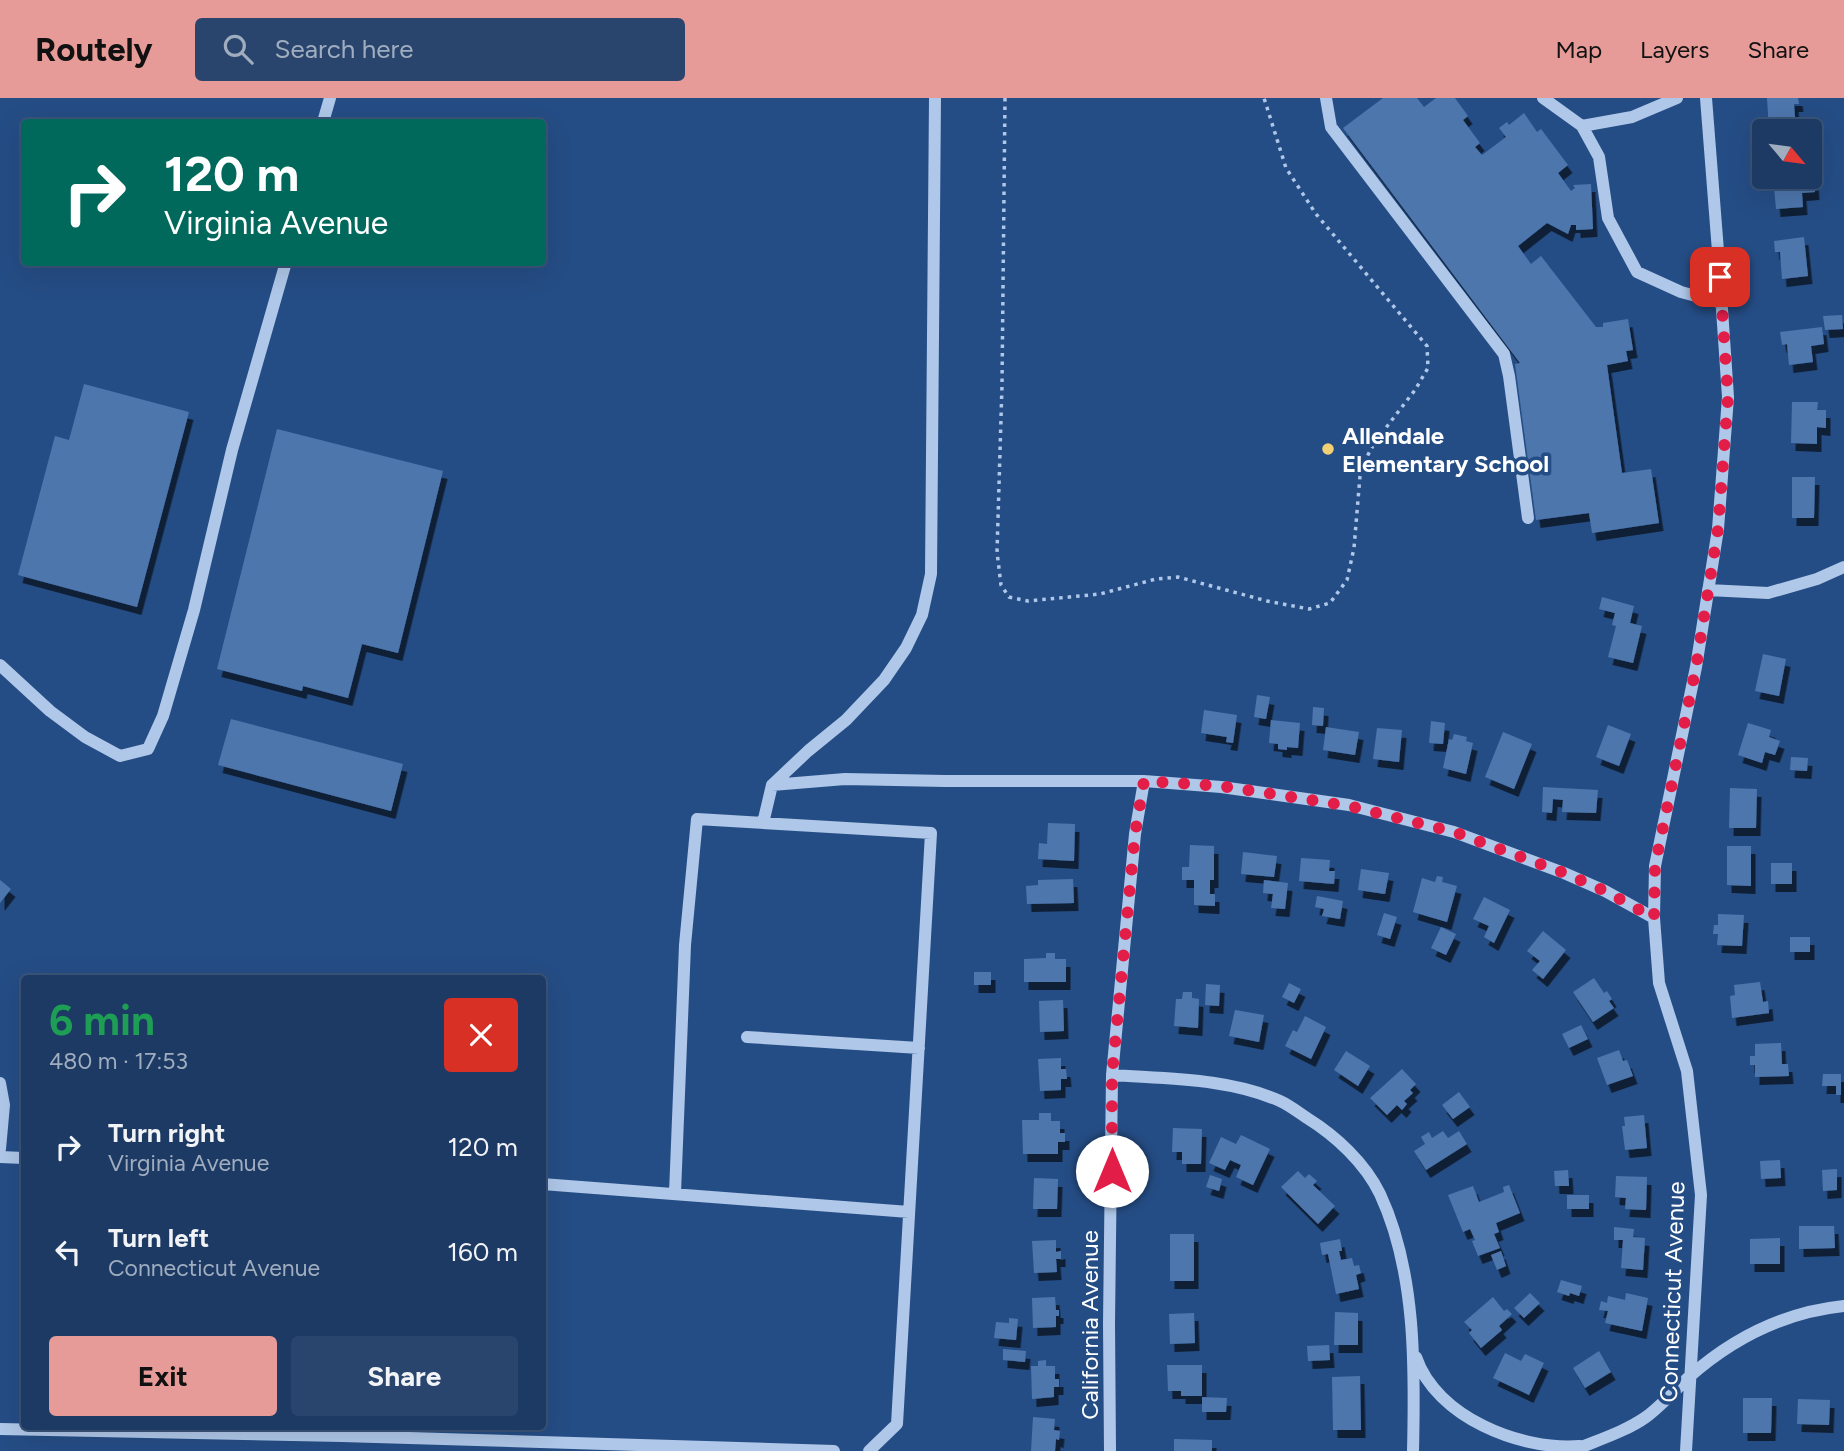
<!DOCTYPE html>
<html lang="en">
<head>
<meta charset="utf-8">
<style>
	:root { --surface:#1c3a64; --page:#29456d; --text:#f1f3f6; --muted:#a0adbf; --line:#3a5478; --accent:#e69b98 }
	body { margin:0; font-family:Figtree,sans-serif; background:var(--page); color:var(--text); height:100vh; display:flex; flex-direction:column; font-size:26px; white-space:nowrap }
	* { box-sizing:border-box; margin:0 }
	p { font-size:23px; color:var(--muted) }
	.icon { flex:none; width:38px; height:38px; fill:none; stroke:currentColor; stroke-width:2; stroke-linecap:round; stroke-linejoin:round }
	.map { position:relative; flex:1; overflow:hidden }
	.drawer { position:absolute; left:21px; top:877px; width:525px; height:455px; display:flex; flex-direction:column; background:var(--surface); border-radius:7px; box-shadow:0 7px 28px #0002,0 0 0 2px var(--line) }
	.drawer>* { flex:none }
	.top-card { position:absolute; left:21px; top:21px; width:525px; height:147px; border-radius:7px; box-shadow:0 7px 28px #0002,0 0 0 2px var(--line); background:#00695c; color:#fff; overflow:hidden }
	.needle { width:46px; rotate:119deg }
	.controls { position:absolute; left:1752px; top:21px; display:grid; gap:14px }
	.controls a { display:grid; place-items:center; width:70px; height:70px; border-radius:7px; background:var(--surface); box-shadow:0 7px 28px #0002,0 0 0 2px var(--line); font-size:35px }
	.pin { position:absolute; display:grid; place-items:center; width:60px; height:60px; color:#fff; margin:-30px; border-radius:14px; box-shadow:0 4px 10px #0006 }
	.me { position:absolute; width:77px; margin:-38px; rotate:0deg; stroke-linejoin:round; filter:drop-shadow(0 0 5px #0008) }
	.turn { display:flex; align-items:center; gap:24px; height:147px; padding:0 28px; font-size:32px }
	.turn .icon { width:91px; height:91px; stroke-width:2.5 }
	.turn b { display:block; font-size:49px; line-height:60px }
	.round { display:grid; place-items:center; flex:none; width:74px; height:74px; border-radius:7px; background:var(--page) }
	.head { display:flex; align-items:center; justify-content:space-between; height:119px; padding:0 28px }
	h1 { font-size:42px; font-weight:700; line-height:52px; color:#1e9e55 }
	.cta { display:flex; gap:14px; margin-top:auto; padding:14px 28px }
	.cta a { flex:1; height:80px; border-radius:7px; background:var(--accent); color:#111; font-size:28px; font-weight:700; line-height:80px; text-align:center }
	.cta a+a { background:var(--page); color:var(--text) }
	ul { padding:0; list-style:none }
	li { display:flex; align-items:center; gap:21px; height:105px; padding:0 28px }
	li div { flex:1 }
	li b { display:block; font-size:26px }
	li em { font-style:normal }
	header { display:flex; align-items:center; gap:42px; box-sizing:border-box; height:98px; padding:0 35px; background:var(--accent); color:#111 }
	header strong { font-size:33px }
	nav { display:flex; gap:38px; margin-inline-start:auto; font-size:24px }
	.search { width:490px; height:63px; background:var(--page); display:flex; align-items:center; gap:18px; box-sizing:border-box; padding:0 24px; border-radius:7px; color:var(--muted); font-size:26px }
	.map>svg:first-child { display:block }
	.building { fill:#4d76ad; filter:url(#shadow) }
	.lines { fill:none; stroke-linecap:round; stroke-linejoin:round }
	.path { stroke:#afc7e8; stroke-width:3.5; stroke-dasharray:3.5 5; stroke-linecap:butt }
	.minor { stroke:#afc7e8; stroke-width:12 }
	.route { stroke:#e11d48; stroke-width:12; stroke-dasharray:0 21.6 }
	.poi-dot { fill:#f2d073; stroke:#254d85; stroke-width:2.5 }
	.labels { text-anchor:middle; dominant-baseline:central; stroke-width:7; stroke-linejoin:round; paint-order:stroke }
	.poi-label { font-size:24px; font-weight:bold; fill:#fff; stroke:#254d85; text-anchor:start }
	.street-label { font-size:24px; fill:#fff; stroke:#254d85 }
</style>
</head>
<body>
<header>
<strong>Routely</strong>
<div class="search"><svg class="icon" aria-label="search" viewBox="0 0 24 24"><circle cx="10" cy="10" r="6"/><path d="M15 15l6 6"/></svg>Search here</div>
<nav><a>Map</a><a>Layers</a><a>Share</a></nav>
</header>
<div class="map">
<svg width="1844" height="1353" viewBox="0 0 1844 1353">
	<defs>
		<filter id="shadow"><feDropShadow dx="4.5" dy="8" stdDeviation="0" flood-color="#0009"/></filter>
	</defs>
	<rect width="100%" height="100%" fill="#254d85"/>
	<!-- building -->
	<path class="building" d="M 1383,0 L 1417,0 L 1424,9 L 1436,0 L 1455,0 L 1468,18 L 1463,22 L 1480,45 L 1475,49 L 1482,57 L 1506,39 L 1499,30 L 1507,24 L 1509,27 L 1524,15 L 1537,34 L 1541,31 L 1568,67 L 1558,75 L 1571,93 L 1575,90 L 1573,87 L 1591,86 L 1593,131 L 1576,132 L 1576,127 L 1571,127 L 1568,136 L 1547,125 L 1518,148 L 1531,166 L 1541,158 L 1596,229 L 1603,229 L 1603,225 L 1628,221 L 1633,252 L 1626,253 L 1628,263 L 1607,267 L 1622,375 L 1651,371 L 1659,425 L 1592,435 L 1589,415 L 1536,422 L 1515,266 L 1520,265 L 1343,30 Z
		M 1767,0 L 1798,0 L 1799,6 L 1794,6 L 1796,31 L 1769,33 Z
		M 1810,68 L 1813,68 L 1815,94 L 1802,95 L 1803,109 L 1776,111 L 1773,79 L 1810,79 Z
		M 1804,139 L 1808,178 L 1782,181 L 1780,154 L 1775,154 L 1774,143 Z
		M 1842,217 L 1843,231 L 1825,232 L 1823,218 Z
		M 1822,229 L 1824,246 L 1811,248 L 1813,264 L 1789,267 L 1787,246 L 1782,247 L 1780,234 Z
		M 84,286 L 189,314 L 137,509 L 18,477 L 55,338 L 69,342 Z
		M 1792,304 L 1818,304 L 1817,312 L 1826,312 L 1826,330 L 1817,329 L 1817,346 L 1791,345 Z
		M 277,331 L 443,373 L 398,555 L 362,546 L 348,600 L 303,588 L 302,593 L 217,571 Z
		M 1792,379 L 1815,379 L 1814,420 L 1792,420 Z
		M 1602,499 L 1634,508 L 1630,525 L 1642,528 L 1633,565 L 1608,559 L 1616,528 L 1612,527 L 1615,515 L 1599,511 Z
		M 1763,556 L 1786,561 L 1779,598 L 1755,593 Z
		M 1257,597 L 1270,599 L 1266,621 L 1254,619 Z
		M 1313,609 L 1324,610 L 1323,628 L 1312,627 Z
		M 1204,612 L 1237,617 L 1233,645 L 1226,644 L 1227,639 L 1201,635 Z
		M 231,621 L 403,666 L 391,713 L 218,667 Z
		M 1271,622 L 1300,625 L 1298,650 L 1287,649 L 1287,652 L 1278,651 L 1278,646 L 1269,645 Z
		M 1431,623 L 1445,625 L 1443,646 L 1429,645 Z
		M 1748,625 L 1771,632 L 1769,639 L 1780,643 L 1775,657 L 1765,654 L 1762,665 L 1738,657 Z
		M 1608,627 L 1631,636 L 1619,668 L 1596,659 Z
		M 1326,629 L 1359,634 L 1355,657 L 1323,652 Z
		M 1377,630 L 1402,632 L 1399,664 L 1373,661 Z
		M 1503,634 L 1532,646 L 1514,691 L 1485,679 Z
		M 1454,636 L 1467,639 L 1466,643 L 1473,645 L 1466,676 L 1443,670 L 1449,641 L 1452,642 Z
		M 1791,659 L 1808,660 L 1807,673 L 1790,672 Z
		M 1543,689 L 1598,692 L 1596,715 L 1562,714 L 1563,702 L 1553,701 L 1552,715 L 1542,714 Z
		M 1730,690 L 1757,691 L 1756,730 L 1729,730 Z
		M 1048,725 L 1075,726 L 1074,763 L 1038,761 L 1039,745 L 1047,746 Z
		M 1190,747 L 1214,748 L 1214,782 L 1210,782 L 1210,796 L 1215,796 L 1215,808 L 1194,807 L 1194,782 L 1182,782 L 1182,769 L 1189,769 Z
		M 1727,748 L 1751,748 L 1751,788 L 1727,787 Z
		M 1243,754 L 1277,758 L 1274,779 L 1241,776 Z
		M 1301,760 L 1330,762 L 1329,773 L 1335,773 L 1334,786 L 1299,783 Z
		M 1771,765 L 1792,765 L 1792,786 L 1771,786 Z
		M 1361,771 L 1389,775 L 1385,796 L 1358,792 Z
		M 1437,778 L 1443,779 L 1442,784 L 1457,788 L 1447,824 L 1413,814 L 1422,780 L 1435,784 Z
		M 1073,781 L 1074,805 L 1027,806 L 1026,788 L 1038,787 L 1038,782 Z
		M 0,782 L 11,791 L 0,805 Z
		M 1264,782 L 1288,785 L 1285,811 L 1271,810 L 1273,796 L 1263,795 Z
		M 1317,798 L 1343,803 L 1340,821 L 1322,818 L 1324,811 L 1315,809 Z
		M 1484,799 L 1510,812 L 1494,845 L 1484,839 L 1489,828 L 1473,821 Z
		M 1384,815 L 1397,819 L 1390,841 L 1377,837 Z
		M 1718,816 L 1744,817 L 1742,848 L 1717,847 L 1718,836 L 1713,836 L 1714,827 L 1718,827 Z
		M 1441,829 L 1456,836 L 1446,857 L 1431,850 Z
		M 1543,833 L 1566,852 L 1543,881 L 1532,872 L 1540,863 L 1527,853 Z
		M 1790,839 L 1810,839 L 1810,854 L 1790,854 Z
		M 1046,855 L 1055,855 L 1055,861 L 1066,861 L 1066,884 L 1024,884 L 1024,861 L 1046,860 Z
		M 974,874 L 991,874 L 991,887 L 974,887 Z
		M 1594,880 L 1604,895 L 1607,893 L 1612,901 L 1609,903 L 1614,910 L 1593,924 L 1573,894 Z
		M 1760,884 L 1763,904 L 1768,903 L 1769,915 L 1732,920 L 1730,898 L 1735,897 L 1734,887 Z
		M 1289,885 L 1301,891 L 1294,905 L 1282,899 Z
		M 1206,886 L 1220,887 L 1219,908 L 1205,907 Z
		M 1183,894 L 1192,894 L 1192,900 L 1199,901 L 1198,930 L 1174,928 L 1176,901 L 1182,901 Z
		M 1063,902 L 1064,933 L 1040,934 L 1039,903 Z
		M 1235,912 L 1264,917 L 1259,944 L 1229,938 Z
		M 1305,918 L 1326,929 L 1311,961 L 1285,948 L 1293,932 L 1297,934 Z
		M 1581,927 L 1588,941 L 1569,950 L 1562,936 Z
		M 1781,945 L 1782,966 L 1788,966 L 1789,978 L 1755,979 L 1755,967 L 1750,967 L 1750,958 L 1755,958 L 1755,946 Z
		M 1619,952 L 1623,963 L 1627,962 L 1633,978 L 1607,987 L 1597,960 Z
		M 1346,953 L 1370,968 L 1358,988 L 1334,972 Z
		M 1061,960 L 1061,971 L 1066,971 L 1067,981 L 1061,981 L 1061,992 L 1040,993 L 1038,961 Z
		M 1402,971 L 1416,986 L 1410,992 L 1413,995 L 1404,1003 L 1407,1006 L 1402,1012 L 1397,1007 L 1387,1017 L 1370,1000 Z
		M 1823,976 L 1841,976 L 1841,997 L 1836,997 L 1836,988 L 1822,988 Z
		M 1459,994 L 1470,1009 L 1453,1021 L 1442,1007 Z
		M 1039,1015 L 1051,1015 L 1051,1023 L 1060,1023 L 1060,1035 L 1065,1035 L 1065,1044 L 1058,1044 L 1058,1056 L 1023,1056 L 1022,1022 L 1039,1022 Z
		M 1644,1017 L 1647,1050 L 1625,1052 L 1622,1028 L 1625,1028 L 1624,1019 Z
		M 1173,1030 L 1202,1031 L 1201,1066 L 1182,1066 L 1182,1054 L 1172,1054 Z
		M 1443,1033 L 1448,1040 L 1459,1033 L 1467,1046 L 1426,1072 L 1414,1053 L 1425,1046 L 1421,1039 L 1429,1034 L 1432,1040 Z
		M 1241,1037 L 1270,1051 L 1253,1087 L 1236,1079 L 1241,1067 L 1230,1062 L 1225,1072 L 1209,1065 L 1221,1039 L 1236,1046 Z
		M 1780,1062 L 1781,1080 L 1761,1081 L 1760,1063 Z
		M 1837,1071 L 1837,1092 L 1823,1093 L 1822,1072 Z
		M 1568,1072 L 1569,1088 L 1555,1088 L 1554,1073 Z
		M 1298,1073 L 1305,1080 L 1309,1076 L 1317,1083 L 1313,1087 L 1335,1108 L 1318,1126 L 1281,1089 Z
		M 1210,1077 L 1222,1081 L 1219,1093 L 1206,1089 Z
		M 1616,1078 L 1647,1079 L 1646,1112 L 1625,1111 L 1626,1100 L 1615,1099 Z
		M 1034,1080 L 1058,1081 L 1057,1111 L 1033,1111 Z
		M 1509,1087 L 1520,1115 L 1496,1125 L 1499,1134 L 1494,1136 L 1500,1150 L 1478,1158 L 1472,1143 L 1475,1142 L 1470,1131 L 1463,1134 L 1448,1097 L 1473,1088 L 1479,1104 L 1504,1094 L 1503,1089 Z
		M 1567,1097 L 1589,1097 L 1589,1111 L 1567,1111 Z
		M 1799,1128 L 1834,1128 L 1835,1150 L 1799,1151 Z
		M 1614,1129 L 1634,1131 L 1633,1139 L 1645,1140 L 1643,1172 L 1621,1170 L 1623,1142 L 1614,1142 Z
		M 1170,1136 L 1194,1136 L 1194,1183 L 1170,1183 Z
		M 1780,1140 L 1780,1166 L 1750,1166 L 1750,1141 Z
		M 1340,1141 L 1342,1153 L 1339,1153 L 1341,1162 L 1352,1160 L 1354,1168 L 1359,1167 L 1361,1175 L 1356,1177 L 1359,1191 L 1336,1196 L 1328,1156 L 1322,1157 L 1320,1145 Z
		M 1056,1142 L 1056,1154 L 1061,1153 L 1061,1161 L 1056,1161 L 1057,1174 L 1034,1175 L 1032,1143 Z
		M 1501,1153 L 1506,1168 L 1497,1172 L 1491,1157 Z
		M 1561,1182 L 1582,1188 L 1579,1198 L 1570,1195 L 1569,1198 L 1557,1194 Z
		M 1530,1195 L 1540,1205 L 1524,1220 L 1514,1210 Z
		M 1626,1195 L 1648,1200 L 1642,1233 L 1605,1225 L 1608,1213 L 1599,1212 L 1601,1203 L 1607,1205 L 1608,1198 L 1625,1202 Z
		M 1055,1199 L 1056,1212 L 1059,1212 L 1059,1218 L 1056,1218 L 1056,1229 L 1033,1230 L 1032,1200 Z
		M 1493,1199 L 1504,1213 L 1507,1211 L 1512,1216 L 1499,1228 L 1502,1232 L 1481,1250 L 1469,1235 L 1472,1232 L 1464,1224 Z
		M 1335,1214 L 1358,1215 L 1358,1247 L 1334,1247 Z
		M 1194,1215 L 1195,1245 L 1170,1246 L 1169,1216 Z
		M 1009,1220 L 1018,1221 L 1016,1242 L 994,1240 L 996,1224 L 1009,1225 Z
		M 1329,1247 L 1330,1262 L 1308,1263 L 1307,1248 Z
		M 1003,1251 L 1026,1253 L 1025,1264 L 1003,1262 Z
		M 1599,1253 L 1611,1274 L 1585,1290 L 1573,1270 Z
		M 1505,1255 L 1521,1263 L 1525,1256 L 1544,1265 L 1529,1297 L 1493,1280 Z
		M 1046,1262 L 1046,1268 L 1055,1268 L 1055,1281 L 1059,1281 L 1059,1289 L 1054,1289 L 1054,1299 L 1032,1301 L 1031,1268 L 1038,1268 L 1038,1263 Z
		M 1167,1267 L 1202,1267 L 1202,1298 L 1181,1298 L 1181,1293 L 1168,1293 Z
		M 1360,1278 L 1361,1332 L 1333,1332 L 1332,1279 Z
		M 1202,1299 L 1227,1300 L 1226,1314 L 1202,1314 Z
		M 1743,1300 L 1772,1300 L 1771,1335 L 1743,1335 Z
		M 1798,1301 L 1830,1302 L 1829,1327 L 1797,1326 Z
		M 1033,1319 L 1055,1321 L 1054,1332 L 1060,1333 L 1059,1342 L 1056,1341 L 1055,1353 L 1031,1353 Z
		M 1174,1341 L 1212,1342 L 1212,1353 L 1174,1353 Z"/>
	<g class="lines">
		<!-- path -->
		<path class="path" d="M 1005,0 L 1002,287 L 997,454 L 1001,487 L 1009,499 L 1028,503 L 1100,496 L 1156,481 L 1178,479 L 1267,503 L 1309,511 L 1330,505 L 1347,482 L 1354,450 L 1360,378 L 1363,366 L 1375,344 L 1415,292 L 1428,270 L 1427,248 L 1316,116 L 1286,70 L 1264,0"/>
		<!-- minor -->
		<path class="minor" d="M 1326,0 L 1331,29 L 1504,256 L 1509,278 L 1528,420
			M 1543,0 L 1582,28 L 1632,19 L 1677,0
			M 323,24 L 330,0
			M 1582,28 L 1599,59 L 1608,120 L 1637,174 L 1681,194 L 1722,205
			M 1708,492 L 1768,495 L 1817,481 L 1844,469
			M 0,567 L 50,613 L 85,639 L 120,658 L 148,651 L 163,618 L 194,512 L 232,352 L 286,164
			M 772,687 L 845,681 L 945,683 L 1144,683 L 1221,689 L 1349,707 L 1454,734 L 1564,775 L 1605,793 L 1654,820
			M 763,725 L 772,687 L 808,653 L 846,622 L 884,582 L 906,550 L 922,517 L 931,476 L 935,0
			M 747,939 L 919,950
			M 1112,977 C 1168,981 1228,980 1280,1003 C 1289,1007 1298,1014 1307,1020 C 1336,1038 1365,1065 1380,1096 C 1416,1173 1415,1269 1413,1353
			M 0,985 L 4,1007 L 0,1051
			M 0,1059 L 24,1060
			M 542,1086 L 909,1114
			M 675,1095 L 685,847 L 697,721 L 931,735 L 897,1326 L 869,1353
			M 1416,1259 C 1436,1319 1521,1353 1580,1348
			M 0,1331 L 342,1338 L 834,1353
			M 1110,1353 L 1109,1225 L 1112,977 L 1135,736 L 1144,683
			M 1572,1353 C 1595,1343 1625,1334 1646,1319 C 1661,1308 1675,1292 1689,1279 C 1733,1240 1786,1214 1844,1208
			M 1686,1353 L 1701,1097 L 1687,973 L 1659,885 L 1654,820 L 1655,768 L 1696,569 L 1718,431 L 1728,299 L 1718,153 L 1706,0"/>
	</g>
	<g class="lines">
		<!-- route -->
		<path class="route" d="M 1112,1073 L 1112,977 L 1135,736 L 1144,683 L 1221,688 L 1349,708 L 1454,734 L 1564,775 L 1605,793 L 1654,820 L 1655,768 L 1696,569 L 1718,431 L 1728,299 L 1720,179"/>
	</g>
	<!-- markers -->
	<circle class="poi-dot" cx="1328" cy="351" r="7"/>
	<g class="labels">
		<!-- poi labels -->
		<g class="poi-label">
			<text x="1342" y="337">Allendale<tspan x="1342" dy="28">Elementary School</tspan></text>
		</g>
		<!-- street labels -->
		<g class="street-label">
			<text transform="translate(1672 1194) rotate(-88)">Connecticut Avenue</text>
			<text transform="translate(1089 1227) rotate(-90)">California Avenue</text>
		</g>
	</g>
</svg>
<div class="controls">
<a><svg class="needle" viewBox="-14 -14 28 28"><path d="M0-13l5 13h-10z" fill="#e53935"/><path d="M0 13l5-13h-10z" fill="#a0adbf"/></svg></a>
</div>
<div class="pin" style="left:1720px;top:179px;background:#d93025"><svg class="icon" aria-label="arrive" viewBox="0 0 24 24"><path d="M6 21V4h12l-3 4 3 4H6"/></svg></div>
<svg class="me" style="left:1112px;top:1073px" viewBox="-20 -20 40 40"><circle r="19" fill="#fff"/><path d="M0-13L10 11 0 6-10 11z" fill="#e11d48"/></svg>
<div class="top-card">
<div class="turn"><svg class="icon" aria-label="right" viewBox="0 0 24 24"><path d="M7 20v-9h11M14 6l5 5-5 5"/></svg><div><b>120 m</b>Virginia Avenue</div></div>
</div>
<section class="drawer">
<div class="head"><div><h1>6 min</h1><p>480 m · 17:53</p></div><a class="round" style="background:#d93025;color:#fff"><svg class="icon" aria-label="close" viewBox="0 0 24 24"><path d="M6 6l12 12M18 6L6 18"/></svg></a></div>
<ul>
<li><svg class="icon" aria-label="right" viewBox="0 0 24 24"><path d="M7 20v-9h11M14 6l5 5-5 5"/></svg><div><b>Turn right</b><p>Virginia Avenue</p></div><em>120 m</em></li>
<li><svg class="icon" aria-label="left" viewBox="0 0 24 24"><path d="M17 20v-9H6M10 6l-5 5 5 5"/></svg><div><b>Turn left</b><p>Connecticut Avenue</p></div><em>160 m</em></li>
</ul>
<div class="cta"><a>Exit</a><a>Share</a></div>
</section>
</div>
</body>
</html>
